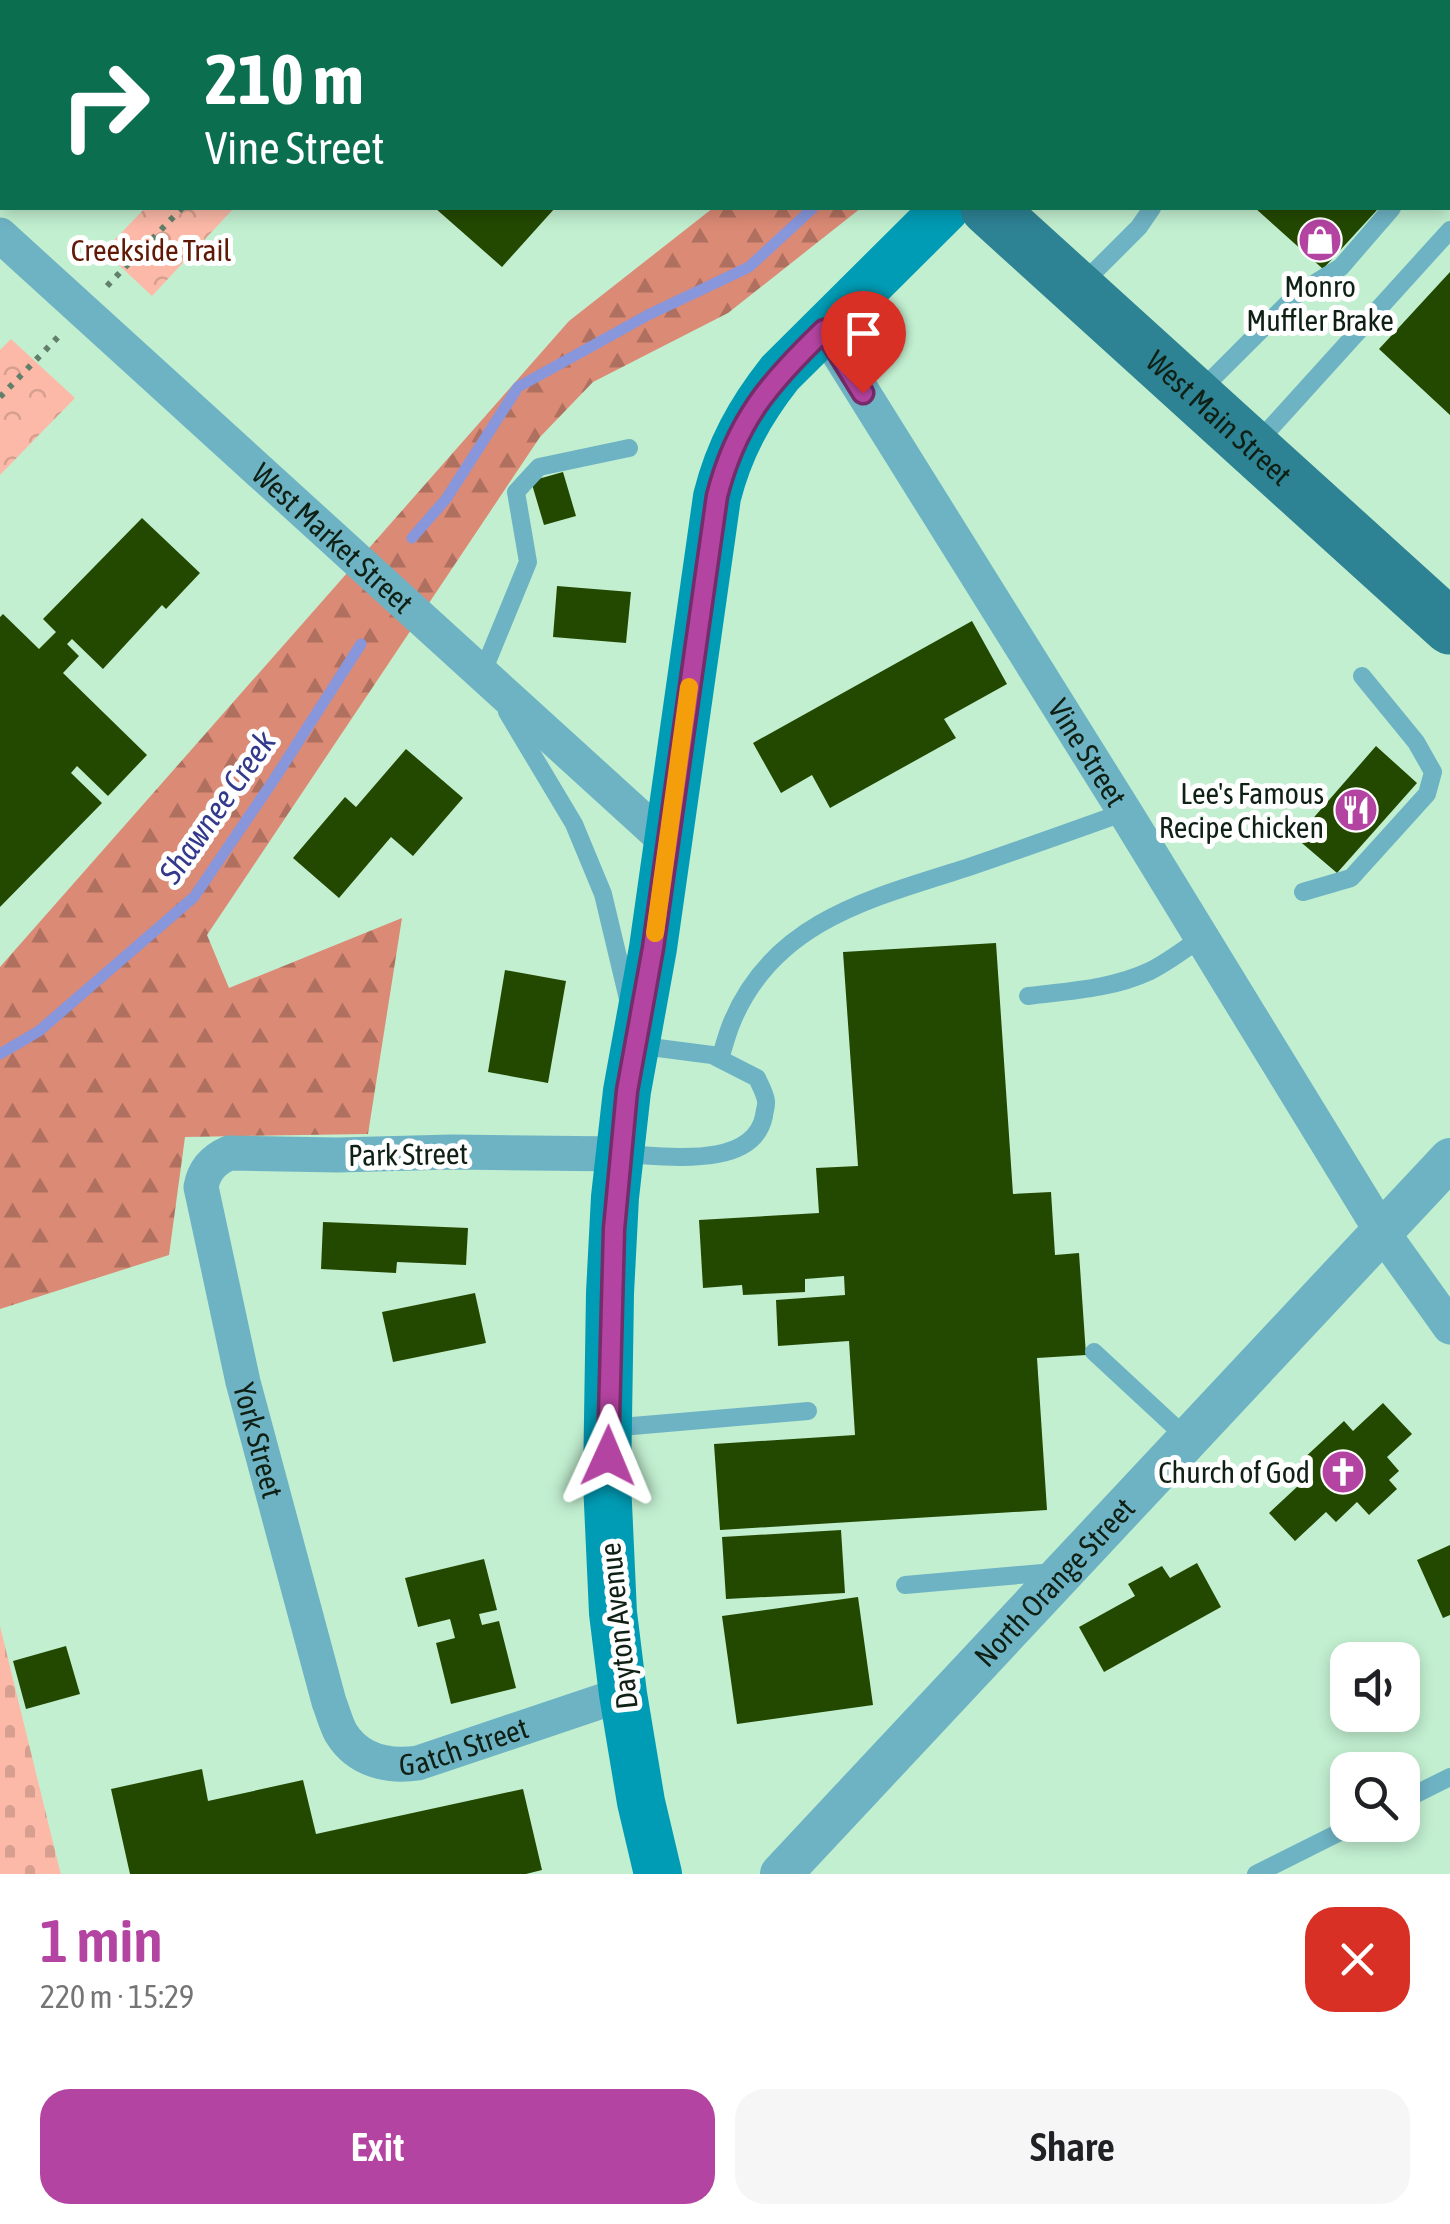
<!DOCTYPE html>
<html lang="en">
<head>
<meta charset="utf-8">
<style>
	:root { --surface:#fff; --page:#f6f6f6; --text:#202124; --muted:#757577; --accent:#b444a1 }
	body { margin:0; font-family:"Asap Condensed",sans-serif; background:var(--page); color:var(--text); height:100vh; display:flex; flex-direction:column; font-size:38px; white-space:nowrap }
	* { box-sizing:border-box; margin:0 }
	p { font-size:32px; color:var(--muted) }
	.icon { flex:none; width:55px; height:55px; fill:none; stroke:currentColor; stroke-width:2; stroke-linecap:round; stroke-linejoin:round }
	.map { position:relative; height:1874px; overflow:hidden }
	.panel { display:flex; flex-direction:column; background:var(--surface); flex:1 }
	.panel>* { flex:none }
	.guide { position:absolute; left:0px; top:0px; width:1450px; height:210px; box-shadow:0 5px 15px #0003; background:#0b6e4f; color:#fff; overflow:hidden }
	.controls { position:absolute; left:1330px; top:1642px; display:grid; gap:20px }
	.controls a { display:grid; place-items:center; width:90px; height:90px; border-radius:20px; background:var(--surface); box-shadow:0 5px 15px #0003; font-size:50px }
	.pin { position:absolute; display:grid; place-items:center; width:85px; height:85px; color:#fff; margin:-102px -42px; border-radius:50% 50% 50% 0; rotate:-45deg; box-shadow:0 0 10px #0007 }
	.pin .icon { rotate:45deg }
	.me { position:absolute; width:110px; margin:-55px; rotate:1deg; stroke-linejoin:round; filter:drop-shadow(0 0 8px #0008) }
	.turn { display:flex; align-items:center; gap:35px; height:210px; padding:0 40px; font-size:45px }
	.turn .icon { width:130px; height:130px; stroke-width:2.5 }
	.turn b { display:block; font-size:70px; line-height:85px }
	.round { display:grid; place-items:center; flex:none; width:105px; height:105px; border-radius:30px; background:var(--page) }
	.overview { display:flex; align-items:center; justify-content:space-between; height:170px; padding:0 40px }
	h1 { font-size:60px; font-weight:600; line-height:75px; color:var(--accent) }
	.action { display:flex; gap:20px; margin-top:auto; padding:20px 40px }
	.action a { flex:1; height:115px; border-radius:30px; background:var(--accent); color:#fff; font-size:40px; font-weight:600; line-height:115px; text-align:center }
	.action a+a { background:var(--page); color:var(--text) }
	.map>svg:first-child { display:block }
	.forest { fill:url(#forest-firs) }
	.cemetery { fill:url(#cemetery-stones) }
	.park { fill:url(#park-crowns) }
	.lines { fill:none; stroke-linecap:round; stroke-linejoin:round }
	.stream { stroke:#8896dc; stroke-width:11 }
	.building { fill:#234901 }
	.path { stroke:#617f6b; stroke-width:6; stroke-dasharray:5 8; stroke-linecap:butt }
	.service { stroke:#6eb3c4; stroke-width:18 }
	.minor { stroke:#6eb3c4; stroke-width:35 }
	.tertiary { stroke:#6eb3c4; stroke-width:42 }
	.secondary { stroke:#009bb4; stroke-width:48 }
	.primary { stroke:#2d8294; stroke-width:55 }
	.route-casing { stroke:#752c69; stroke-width:25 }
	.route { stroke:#b444a1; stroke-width:18 }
	.slow { stroke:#f59e0b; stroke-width:18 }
	.labels { text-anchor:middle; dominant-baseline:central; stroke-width:10; stroke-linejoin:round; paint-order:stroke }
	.park-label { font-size:30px; fill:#611805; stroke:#fff }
	.poi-label { font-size:30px; fill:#0f2015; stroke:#fff; text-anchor:end }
	.street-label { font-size:30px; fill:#0f2015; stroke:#fff }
	.water-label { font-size:32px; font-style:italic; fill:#33398b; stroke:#fff }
</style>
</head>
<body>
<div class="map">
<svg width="1450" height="1874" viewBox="0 0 1450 1874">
	<defs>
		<pattern id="forest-firs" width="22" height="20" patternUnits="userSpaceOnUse" patternTransform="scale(2.5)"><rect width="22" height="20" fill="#db8a75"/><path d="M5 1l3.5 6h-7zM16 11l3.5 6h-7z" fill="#b0705f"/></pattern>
		<pattern id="cemetery-stones" width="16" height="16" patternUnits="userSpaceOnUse" patternTransform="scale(2.5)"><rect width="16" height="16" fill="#fcb9a7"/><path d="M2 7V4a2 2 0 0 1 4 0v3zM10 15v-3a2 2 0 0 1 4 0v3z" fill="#d79f8f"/></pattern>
		<pattern id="park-crowns" width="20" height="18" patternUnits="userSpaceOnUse" patternTransform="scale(2.5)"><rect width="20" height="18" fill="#fcb9a7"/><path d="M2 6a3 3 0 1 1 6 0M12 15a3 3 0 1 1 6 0" fill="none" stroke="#d79f8f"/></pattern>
	</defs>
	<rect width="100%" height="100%" fill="#c2efd0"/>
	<!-- forest -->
	<path class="forest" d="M 952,0 L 1146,0 L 1142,2 L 949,2 Z
		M 713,208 L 861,208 L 728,313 L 593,382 L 540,437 L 207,935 L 229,988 L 402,918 L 368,1134 L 185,1137 L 169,1255 L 0,1309 L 0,967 L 569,321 Z"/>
	<!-- cemetery -->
	<path class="cemetery" d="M 0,1626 L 59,1867 L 61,1874 L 0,1874 Z"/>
	<!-- park -->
	<path class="park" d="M 145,208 L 234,208 L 152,296 L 104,251 Z
		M 11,339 L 75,398 L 0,475 L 0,350 Z"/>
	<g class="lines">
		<!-- stream -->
		<path class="stream" d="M 1038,2 L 1042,0
			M 412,538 L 446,499 L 518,387 L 648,315 L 749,267 L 813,208
			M 0,1054 L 39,1031 L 194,897 L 275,778 L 361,644"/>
	</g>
	<!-- building -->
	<path class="building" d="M 435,208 L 555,208 L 502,267 Z
		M 1255,208 L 1374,208 L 1377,210 L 1323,269 Z
		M 1450,272 L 1450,415 L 1379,349 Z
		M 563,472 L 576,516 L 544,525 L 531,481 Z
		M 142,518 L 200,573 L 166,609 L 162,605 L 103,669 L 72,639 L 67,644 L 79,656 L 63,673 L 147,755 L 108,796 L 77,766 L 71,773 L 102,803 L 0,907 L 0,617 L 3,614 L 39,649 L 56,632 L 43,619 Z
		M 557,586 L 631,592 L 626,643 L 553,637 Z
		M 972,621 L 1007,684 L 944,719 L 956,738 L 830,808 L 812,775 L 781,793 L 753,743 Z
		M 1376,746 L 1417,783 L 1337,873 L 1296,838 Z
		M 406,749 L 463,798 L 413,856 L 391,837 L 339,898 L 293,858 L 345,797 L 356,807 Z
		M 996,943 L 1013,1194 L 1051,1192 L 1055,1255 L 1079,1253 L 1086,1355 L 1037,1358 L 1047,1510 L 720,1530 L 714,1444 L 855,1435 L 849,1341 L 778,1346 L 776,1300 L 845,1295 L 844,1276 L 805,1279 L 805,1292 L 743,1295 L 742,1285 L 703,1288 L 699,1220 L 819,1213 L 816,1168 L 858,1166 L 843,952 Z
		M 505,970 L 566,981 L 548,1083 L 488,1072 Z
		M 323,1222 L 468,1228 L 466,1265 L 397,1262 L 396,1273 L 321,1269 Z
		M 475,1293 L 486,1343 L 393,1362 L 382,1312 Z
		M 1383,1403 L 1412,1434 L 1387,1457 L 1399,1471 L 1389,1480 L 1397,1489 L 1369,1515 L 1357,1502 L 1336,1522 L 1326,1512 L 1295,1541 L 1269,1513 L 1298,1486 L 1287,1474 L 1344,1421 L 1353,1431 Z
		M 841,1530 L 845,1593 L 726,1599 L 722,1537 Z
		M 1450,1545 L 1450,1615 L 1443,1618 L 1417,1560 Z
		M 484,1559 L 497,1610 L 479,1614 L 482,1625 L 499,1621 L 516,1688 L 451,1704 L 436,1643 L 455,1638 L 450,1619 L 418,1627 L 405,1578 Z
		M 1197,1563 L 1221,1607 L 1104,1672 L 1079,1627 L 1135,1596 L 1128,1584 L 1162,1566 L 1170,1578 Z
		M 858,1597 L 873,1705 L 737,1724 L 722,1616 Z
		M 66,1646 L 80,1694 L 26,1709 L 13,1661 Z
		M 202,1769 L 208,1801 L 303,1780 L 316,1834 L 523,1789 L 542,1870 L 526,1874 L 130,1874 L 111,1789 Z"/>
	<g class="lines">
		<!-- path -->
		<path class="path" d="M 377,2 L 380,0
			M 107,286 L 182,208
			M 0,397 L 60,335"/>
		<!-- service -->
		<path class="service" d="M 308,2 L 310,0
			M 885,2 L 887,0
			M 1201,2 L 1207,2
			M 1448,136 L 1450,139
			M 1081,285 L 1139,227 L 1152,208
			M 1199,392 L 1296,295 L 1341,267 L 1392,208
			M 1256,444 L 1450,230
			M 485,678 L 482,674 L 528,562 L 516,492 L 539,467 L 629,448
			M 507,712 L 574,824 L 603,894 L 628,999
			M 1303,892 L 1351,878 L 1427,794 L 1433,772 L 1416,742 L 1362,676
			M 1028,996 C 1068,991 1112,989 1150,971 C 1168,962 1185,949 1202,937
			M 720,1059 C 724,1046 727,1034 732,1022 C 774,921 872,898 966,868 C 1019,850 1072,831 1125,812
			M 621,1154 C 662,1155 753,1171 764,1116 C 764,1113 767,1104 766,1101 C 765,1093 760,1085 757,1078 L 712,1055 L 635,1045
			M 1094,1352 L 1189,1440
			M 609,1428 L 808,1411
			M 905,1585 L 1054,1572
			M 1402,1801 L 1450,1777
			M 1256,1874 L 1354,1825"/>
		<!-- minor -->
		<g class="minor">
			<path id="s1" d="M 0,235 L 667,842"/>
			<path id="s2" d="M 824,330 L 1128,817 L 1382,1232 L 1450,1327"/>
			<path id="s3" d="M 621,1154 L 452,1152 L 338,1155 L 229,1153 C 213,1160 204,1170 201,1187 L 243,1382 L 329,1702 C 333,1712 336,1724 341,1733 C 358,1761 388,1767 418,1763 L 623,1694"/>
		</g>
		<!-- tertiary -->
		<path class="tertiary" id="s4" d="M 781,1874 L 1450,1159"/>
		<!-- secondary -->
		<path class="secondary" d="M 658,1874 L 641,1802 L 623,1694 L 613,1613 L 607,1482 L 610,1293 L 615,1197 L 627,1091 L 653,948 L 717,497 C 729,449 750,411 780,373 L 946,208"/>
		<!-- primary -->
		<g class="primary">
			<path d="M 763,0 L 766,2"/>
			<path id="s5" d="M 988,208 L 1450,627"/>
		</g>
	</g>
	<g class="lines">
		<defs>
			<path id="route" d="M 608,1456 L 614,1229 L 627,1091 L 653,948 L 717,496 C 736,421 769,383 824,330 L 863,393"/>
		</defs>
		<!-- route casing -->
		<use href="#route" class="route-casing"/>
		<!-- route -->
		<use href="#route" class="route"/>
		<!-- slow -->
		<path class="slow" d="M 655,933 L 689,687"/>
	</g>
	<!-- icons -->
	<defs>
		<symbol id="shop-disc" viewBox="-11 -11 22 22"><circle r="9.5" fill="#b444a1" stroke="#fff"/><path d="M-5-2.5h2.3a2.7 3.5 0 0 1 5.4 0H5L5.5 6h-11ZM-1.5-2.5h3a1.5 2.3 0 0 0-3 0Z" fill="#fff"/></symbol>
		<symbol id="restaurant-disc" viewBox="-11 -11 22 22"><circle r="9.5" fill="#b444a1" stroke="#fff"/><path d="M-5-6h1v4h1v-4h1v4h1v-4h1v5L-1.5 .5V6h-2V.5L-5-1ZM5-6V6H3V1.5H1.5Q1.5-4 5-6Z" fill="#fff"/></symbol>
		<symbol id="church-disc" viewBox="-11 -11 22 22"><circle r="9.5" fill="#b444a1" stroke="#fff"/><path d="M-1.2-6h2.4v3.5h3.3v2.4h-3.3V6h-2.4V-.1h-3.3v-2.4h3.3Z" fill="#fff"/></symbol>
	</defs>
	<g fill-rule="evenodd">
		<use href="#shop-disc" x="1295" y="215" width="50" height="50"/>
		<use href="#restaurant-disc" x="1331" y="785" width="50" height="50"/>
		<use href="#church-disc" x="1318" y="1447" width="50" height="50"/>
	</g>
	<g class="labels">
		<!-- park labels -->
		<g class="park-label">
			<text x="151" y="250">Creekside Trail</text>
		</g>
		<!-- poi labels -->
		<g class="poi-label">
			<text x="1320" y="286" text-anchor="middle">Monro<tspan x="1320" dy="34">Muffler Brake</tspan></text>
			<text x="1324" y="793">Lee's Famous<tspan x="1324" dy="34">Recipe Chicken</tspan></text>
			<text x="1310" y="1472">Church of God</text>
		</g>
		<!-- street labels -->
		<g class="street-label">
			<text stroke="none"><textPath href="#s5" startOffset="312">West Main Street</textPath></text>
			<text stroke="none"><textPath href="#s1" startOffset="450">West Market Street</textPath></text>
			<text stroke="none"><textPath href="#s2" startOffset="498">Vine Street</textPath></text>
			<text transform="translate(408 1154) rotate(-1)">Park Street</text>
			<text stroke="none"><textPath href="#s3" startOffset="698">York Street</textPath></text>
			<text stroke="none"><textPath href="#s4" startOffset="400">North Orange Street</textPath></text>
			<text transform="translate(618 1626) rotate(-96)">Dayton Avenue</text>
			<text stroke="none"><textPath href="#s3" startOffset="1138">Gatch Street</textPath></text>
		</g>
		<!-- water labels -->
		<g class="water-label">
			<text transform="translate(217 807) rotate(-55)">Shawnee Creek</text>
		</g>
	</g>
</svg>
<div class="controls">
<a><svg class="icon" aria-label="sound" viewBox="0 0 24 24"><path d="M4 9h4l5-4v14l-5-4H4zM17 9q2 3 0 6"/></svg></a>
<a><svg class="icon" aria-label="search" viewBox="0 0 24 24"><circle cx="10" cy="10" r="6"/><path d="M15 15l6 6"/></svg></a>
</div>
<div class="pin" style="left:863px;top:393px;background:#d93025"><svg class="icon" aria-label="arrive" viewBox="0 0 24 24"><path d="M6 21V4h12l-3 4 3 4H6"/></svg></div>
<svg class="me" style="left:608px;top:1456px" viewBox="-20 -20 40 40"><path d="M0-17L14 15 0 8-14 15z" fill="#b444a1" stroke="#fff" stroke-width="4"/></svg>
<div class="guide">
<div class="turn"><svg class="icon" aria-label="right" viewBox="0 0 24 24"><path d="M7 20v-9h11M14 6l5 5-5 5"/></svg><div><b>210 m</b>Vine Street</div></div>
</div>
</div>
<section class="panel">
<div class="overview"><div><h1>1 min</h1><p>220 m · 15:29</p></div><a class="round" style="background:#d93025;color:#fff"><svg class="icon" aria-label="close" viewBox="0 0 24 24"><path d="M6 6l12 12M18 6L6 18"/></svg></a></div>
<div class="action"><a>Exit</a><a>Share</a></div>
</section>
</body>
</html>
